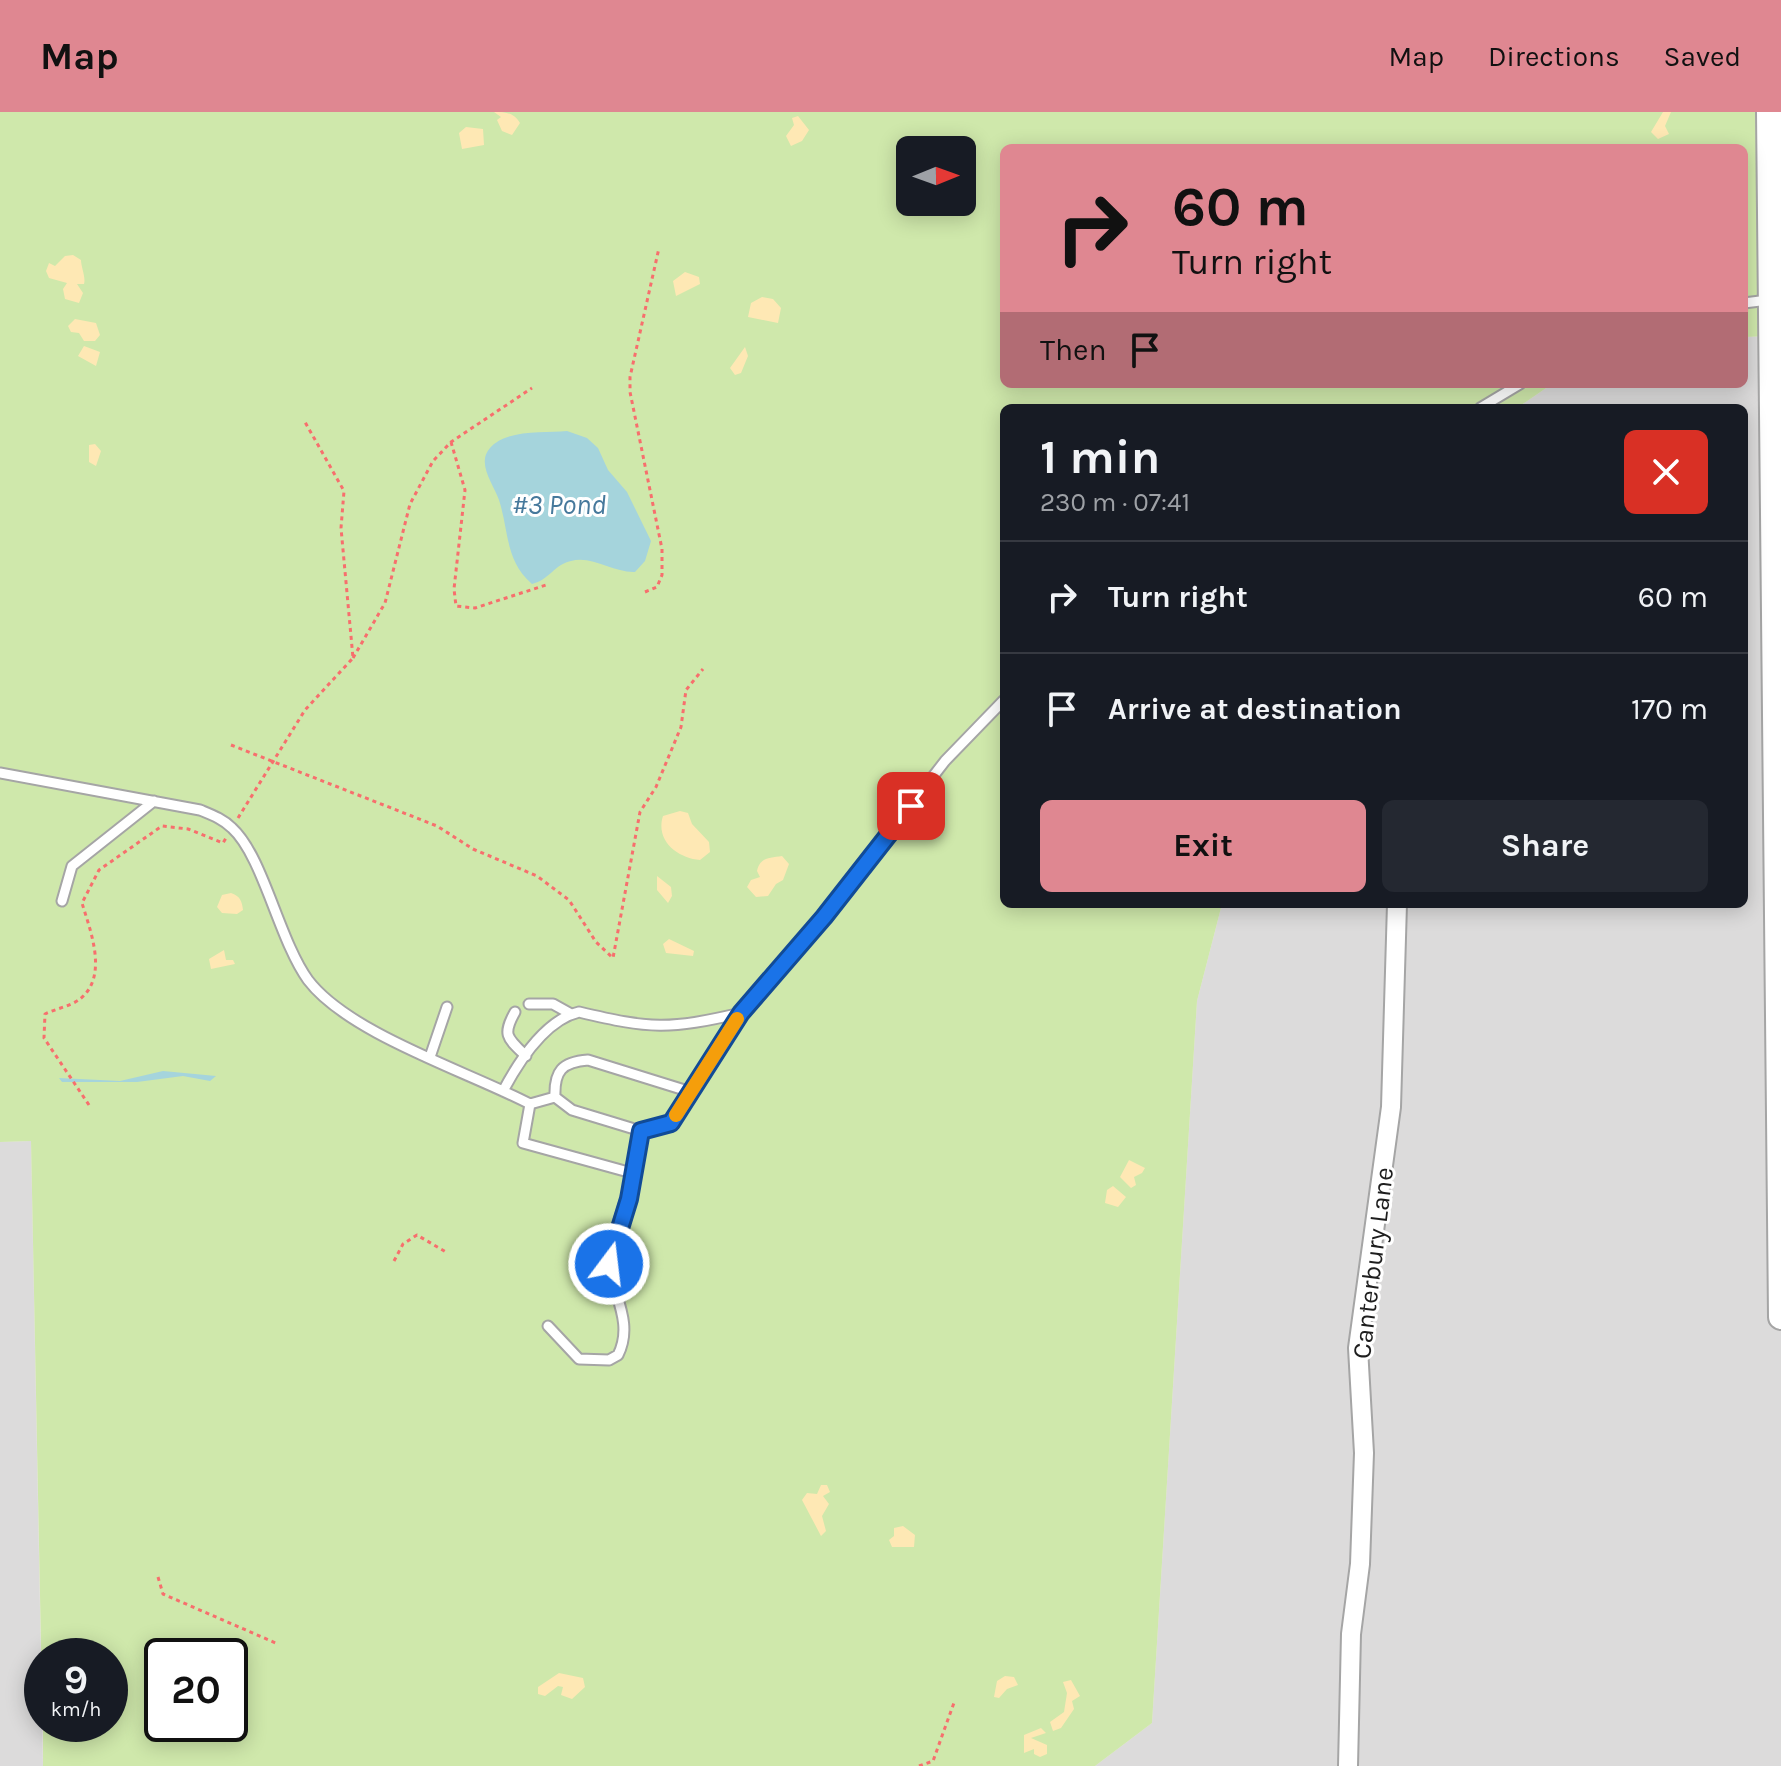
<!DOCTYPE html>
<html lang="en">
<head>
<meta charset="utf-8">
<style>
	:root { --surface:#171b24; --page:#242831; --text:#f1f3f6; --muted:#9ea1a6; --line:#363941; --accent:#df8791 }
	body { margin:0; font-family:Karla,sans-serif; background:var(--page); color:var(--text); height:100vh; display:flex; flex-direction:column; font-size:30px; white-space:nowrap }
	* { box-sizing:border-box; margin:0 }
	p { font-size:26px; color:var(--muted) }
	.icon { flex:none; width:44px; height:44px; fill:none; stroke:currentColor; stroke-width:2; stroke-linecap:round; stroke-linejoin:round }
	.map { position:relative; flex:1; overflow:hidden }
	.panel { position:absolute; left:1000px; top:292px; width:748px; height:504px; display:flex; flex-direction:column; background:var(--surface); border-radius:12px; box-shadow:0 4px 20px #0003 }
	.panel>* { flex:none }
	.banner { position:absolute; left:1000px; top:32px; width:748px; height:244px; border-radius:12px; box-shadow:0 4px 20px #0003; background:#df8791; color:#111; overflow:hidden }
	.needle { width:52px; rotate:89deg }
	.buttons { position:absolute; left:896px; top:24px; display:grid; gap:16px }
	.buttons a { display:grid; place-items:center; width:80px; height:80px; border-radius:12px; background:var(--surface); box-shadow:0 4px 20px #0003; font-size:40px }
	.speed { position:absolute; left:24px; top:1526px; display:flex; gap:16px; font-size:40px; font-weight:700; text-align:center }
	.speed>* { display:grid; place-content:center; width:104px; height:104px; border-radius:50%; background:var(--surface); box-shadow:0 4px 20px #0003; line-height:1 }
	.speed small { font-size:20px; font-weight:400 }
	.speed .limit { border:4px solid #111; border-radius:12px; background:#fff; color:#111 }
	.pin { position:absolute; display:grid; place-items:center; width:68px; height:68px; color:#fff; margin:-34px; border-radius:16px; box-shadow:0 4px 12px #0006 }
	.me { position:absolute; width:88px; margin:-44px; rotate:15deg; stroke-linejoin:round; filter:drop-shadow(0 0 6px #0008) }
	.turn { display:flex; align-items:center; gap:28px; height:168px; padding:0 40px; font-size:36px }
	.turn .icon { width:104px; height:104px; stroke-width:2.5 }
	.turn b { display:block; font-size:56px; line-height:68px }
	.then { display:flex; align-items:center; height:76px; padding:0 40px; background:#0003; gap:16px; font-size:30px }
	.round { display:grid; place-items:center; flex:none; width:84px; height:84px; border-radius:12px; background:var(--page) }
	.head { display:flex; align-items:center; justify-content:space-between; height:136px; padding:0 40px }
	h1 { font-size:48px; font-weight:700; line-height:60px }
	.button { display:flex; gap:16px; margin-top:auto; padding:16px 40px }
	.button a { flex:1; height:92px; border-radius:12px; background:var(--accent); color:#111; font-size:32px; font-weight:700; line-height:92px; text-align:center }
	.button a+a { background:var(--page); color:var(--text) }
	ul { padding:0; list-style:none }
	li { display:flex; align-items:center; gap:24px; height:112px; padding:0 40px; border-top:2px solid var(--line) }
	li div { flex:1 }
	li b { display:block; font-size:30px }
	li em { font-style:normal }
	header { display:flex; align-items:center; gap:48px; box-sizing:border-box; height:112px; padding:0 40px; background:var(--accent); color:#111 }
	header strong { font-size:38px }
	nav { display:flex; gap:44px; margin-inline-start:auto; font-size:28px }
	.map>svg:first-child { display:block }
	.residential { fill:#dcdbdb }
	.grass { fill:#cfe8ab; fill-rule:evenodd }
	.sand { fill:#fee8b4 }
	.water { fill:#a5d4dc }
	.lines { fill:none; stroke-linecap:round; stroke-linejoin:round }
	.service-casing { stroke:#a5a5a5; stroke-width:13 }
	.minor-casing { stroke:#a5a5a5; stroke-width:22 }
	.tertiary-casing { stroke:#a5a5a5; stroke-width:28 }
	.path { stroke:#f76f6d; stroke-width:3; stroke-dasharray:4 4; stroke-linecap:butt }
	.service { stroke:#fff; stroke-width:9 }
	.minor { stroke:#fff; stroke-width:18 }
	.tertiary { stroke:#fff; stroke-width:24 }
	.route-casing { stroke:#114b97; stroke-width:20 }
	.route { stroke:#1a73e8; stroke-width:14 }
	.slow { stroke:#f59e0b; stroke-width:14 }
	.labels { text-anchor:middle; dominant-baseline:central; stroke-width:6; stroke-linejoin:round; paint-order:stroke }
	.street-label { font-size:26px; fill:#1e1e1e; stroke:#fff }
	.water-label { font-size:28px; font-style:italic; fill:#46799c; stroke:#fff }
</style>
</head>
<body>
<header>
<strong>Map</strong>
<nav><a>Map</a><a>Directions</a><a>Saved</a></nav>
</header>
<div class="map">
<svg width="1781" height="1654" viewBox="0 0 1781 1654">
	<rect width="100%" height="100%" fill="#efeae4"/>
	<!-- residential -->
	<path class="residential" d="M 1781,0 L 1781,1654 L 1095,1654 L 1152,1611 L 1197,889 L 1222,792 L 1744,792 L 1744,296 L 1517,296 L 1552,272 L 1744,272 L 1744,225 L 1771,224 Z
		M 31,1029 L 43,1654 L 0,1654 L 0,1030 Z"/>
	<!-- grass -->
	<path class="grass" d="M 0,0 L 1769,0 L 1771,224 L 1744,225 L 1744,36 L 1004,36 L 1004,272 L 1552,272 L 1517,296 L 1004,296 L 1004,792 L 1222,792 L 1197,889 L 1152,1611 L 1095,1654 L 43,1654 L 43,1612 L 110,1612 L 110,1544 L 42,1544 L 42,1584 L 31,1029 L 0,1030 ZM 910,38 L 962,38 L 962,90 L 910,90 ZM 162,1544 L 230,1544 L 230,1612 L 162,1612 Z"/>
	<!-- sand -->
	<path class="sand" d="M 494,0 C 506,0 514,1 520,11 L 512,23 L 502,19 L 497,8 L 501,5 Z
		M 1663,0 L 1671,0 L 1665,14 L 1669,22 L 1658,27 L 1651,20 Z
		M 798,4 L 809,18 L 802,29 L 791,34 L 786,24 L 794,13 L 792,6 Z
		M 466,15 L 483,17 L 484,33 L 462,37 L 459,21 Z
		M 73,143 L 81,148 C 81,155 86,165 84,172 L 77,172 L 83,181 L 79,191 L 65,187 L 63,177 L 67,171 L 49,166 L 46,159 L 49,151 L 55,154 L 65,144 Z
		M 685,160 L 699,165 L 700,172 L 676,184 L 673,169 Z
		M 762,185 L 773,187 L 781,196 L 778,211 L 748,205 L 751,191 Z
		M 75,207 L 96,211 L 100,223 L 95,229 L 84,229 L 79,221 L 71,220 L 68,214 Z
		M 84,234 L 100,240 L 96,254 L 78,244 Z
		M 745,235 L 748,244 L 741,261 L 735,263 L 730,256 Z
		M 95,332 L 101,339 L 96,354 L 89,350 L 89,333 Z
		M 680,699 L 688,701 L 692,712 L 709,730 L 710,740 L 700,748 C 678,746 655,729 663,704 Z
		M 782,744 L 789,752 L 783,768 L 776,772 L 768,784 L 756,785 L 747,775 L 751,768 L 760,765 L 757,759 C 760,745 770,746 782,744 Z
		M 657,764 L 671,775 L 672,784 L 668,791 L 657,778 Z
		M 231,781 C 240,784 242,789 243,798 L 237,802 L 222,801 L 217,795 L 222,783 Z
		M 669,827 L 694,839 L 693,844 L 666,841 L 663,832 Z
		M 224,838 L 226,848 L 233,848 L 235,852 L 211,857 L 209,847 Z
		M 1129,1048 L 1145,1056 L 1142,1061 L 1134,1065 L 1136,1073 L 1131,1076 L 1120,1065 Z
		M 1113,1074 L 1126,1085 L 1118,1095 L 1105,1091 L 1107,1078 Z
		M 821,1373 L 827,1373 L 830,1380 L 823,1384 L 829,1392 L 822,1404 L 826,1419 L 821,1424 L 802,1388 L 807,1381 L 817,1382 Z
		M 903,1414 L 915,1423 L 914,1435 L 892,1435 L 889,1428 L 894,1424 L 894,1416 Z
		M 559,1561 L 583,1566 L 585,1575 L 572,1587 L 561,1583 L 563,1575 L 558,1574 L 545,1584 L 538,1582 L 538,1575 Z
		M 1005,1564 L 1014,1565 L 1018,1573 L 1007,1577 L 999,1586 L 994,1585 L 997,1569 Z
		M 1071,1568 L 1080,1584 L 1072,1589 L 1074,1597 L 1061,1616 L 1053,1619 L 1050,1610 L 1064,1600 L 1067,1581 L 1063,1570 Z
		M 1041,1616 L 1046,1621 L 1031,1626 L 1047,1633 L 1047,1642 L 1040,1645 L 1034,1642 L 1034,1637 L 1024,1641 L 1024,1623 Z"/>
	<!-- water -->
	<path class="water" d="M 567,319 L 587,326 L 598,336 L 608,358 L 627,380 L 651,429 L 645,449 L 635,460 C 614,461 592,443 571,449 C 555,452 549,468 532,472 C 505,449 509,419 499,388 C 494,373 476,351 490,336 C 506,317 545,321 567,319 Z
		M 163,959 L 216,964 L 210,969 L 183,964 L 137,970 L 62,970 L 59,966 L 120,969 Z"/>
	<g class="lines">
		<defs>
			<path id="service" d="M 1744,191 L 1768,188
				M 1480,296 L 1520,272
				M 0,661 L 200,698 C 212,703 223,707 232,716 C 263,744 279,828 308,868 C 349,922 469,960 530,992 L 523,1031 L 632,1061 L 641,1019 L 671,1011 L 741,901 L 824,805 L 945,649 L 1004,588
				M 62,789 L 72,754 L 154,689
				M 529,892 L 553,892 L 571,902
				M 515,900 C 502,923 507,926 526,944
				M 430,945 L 447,895
				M 503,979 C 519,949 545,908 579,900 C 651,917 668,918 741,901
				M 530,992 L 555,985
				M 641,1019 L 572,998 L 555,985 C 554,959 562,950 588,948 L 691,980
				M 548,1214 L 579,1247 L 609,1248 L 618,1243 C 634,1211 613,1183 609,1152 C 607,1137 629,1084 632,1061"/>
			<path id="minor" d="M 1348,1654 L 1351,1522 L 1360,1452 L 1364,1341 L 1358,1236 L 1391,995 L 1397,792"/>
			<path id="tertiary" d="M 1769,0 L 1781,1205"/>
		</defs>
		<!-- service casing -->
		<use href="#service" class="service-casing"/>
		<!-- minor casing -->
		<use href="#minor" class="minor-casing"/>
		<!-- tertiary casing -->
		<use href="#tertiary" class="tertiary-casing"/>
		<!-- path -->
		<path class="path" d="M 451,330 L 465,378 L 454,477 L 456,494 L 475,496 L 546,473
			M 645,480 L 657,475 L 662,463 L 662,437 L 630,280 L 630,265 L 659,136
			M 353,546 L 385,491 L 410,392 L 433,349 L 451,330 L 532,276
			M 231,633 L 437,714 L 473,737 L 537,764 L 569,788 L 596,830 L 613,846 L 640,700 L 656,675 L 681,615 L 686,578 L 703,557
			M 238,706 L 305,598 L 353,546 L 341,416 L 344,379 L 305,310
			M 89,993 L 44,926 L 45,902 C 55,897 71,894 80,887 C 109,864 90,818 82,791 L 99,758 L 162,714 L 188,717 L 223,731 L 226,726
			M 394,1149 L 403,1132 L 417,1123 L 446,1140
			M 158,1465 L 163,1482 L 278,1532
			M 919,1654 L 933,1649 L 955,1588"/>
		<!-- service -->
		<use href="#service" class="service"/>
		<!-- minor -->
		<use href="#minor" class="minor"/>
		<!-- tertiary -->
		<use href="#tertiary" class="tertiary"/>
	</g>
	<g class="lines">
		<defs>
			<path id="route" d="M 609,1152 L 629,1087 L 641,1019 L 671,1011 L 741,901 L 824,805 L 911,694"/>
		</defs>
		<!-- route casing -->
		<use href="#route" class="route-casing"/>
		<!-- route -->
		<use href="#route" class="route"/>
		<!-- slow -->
		<path class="slow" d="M 676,1003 L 737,907"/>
	</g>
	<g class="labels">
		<!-- street labels -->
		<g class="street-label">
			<text transform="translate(1373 1151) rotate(-83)">Canterbury Lane</text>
		</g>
		<!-- water labels -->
		<g class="water-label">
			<text x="559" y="392">#3 Pond</text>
		</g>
	</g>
</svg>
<div class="buttons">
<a><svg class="needle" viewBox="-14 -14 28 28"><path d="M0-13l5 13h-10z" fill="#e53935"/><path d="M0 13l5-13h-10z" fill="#9ea1a6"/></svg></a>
</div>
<div class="speed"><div>9<small>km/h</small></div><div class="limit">20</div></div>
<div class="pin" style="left:911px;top:694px;background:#d93025"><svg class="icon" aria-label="arrive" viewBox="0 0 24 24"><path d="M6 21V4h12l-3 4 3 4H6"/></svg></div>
<svg class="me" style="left:609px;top:1152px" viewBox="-20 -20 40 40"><circle r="17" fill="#1a73e8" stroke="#fff" stroke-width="3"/><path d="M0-11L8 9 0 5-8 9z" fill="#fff"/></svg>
<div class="banner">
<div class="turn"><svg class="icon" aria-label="right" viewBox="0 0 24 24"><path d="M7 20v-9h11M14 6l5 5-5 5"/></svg><div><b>60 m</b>Turn right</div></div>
<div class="then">Then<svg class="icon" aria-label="arrive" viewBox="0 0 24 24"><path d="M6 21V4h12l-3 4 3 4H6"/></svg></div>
</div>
<section class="panel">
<div class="head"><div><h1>1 min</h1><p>230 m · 07:41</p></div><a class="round" style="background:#d93025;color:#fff"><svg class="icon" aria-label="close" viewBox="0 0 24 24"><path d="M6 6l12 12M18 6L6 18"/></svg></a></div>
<ul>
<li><svg class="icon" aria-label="right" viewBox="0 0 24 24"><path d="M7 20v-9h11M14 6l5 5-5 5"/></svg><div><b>Turn right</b></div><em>60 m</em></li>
<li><svg class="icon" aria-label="arrive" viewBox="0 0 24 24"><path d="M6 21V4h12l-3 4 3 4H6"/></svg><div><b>Arrive at destination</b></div><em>170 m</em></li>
</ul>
<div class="button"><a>Exit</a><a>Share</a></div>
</section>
</div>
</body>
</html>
